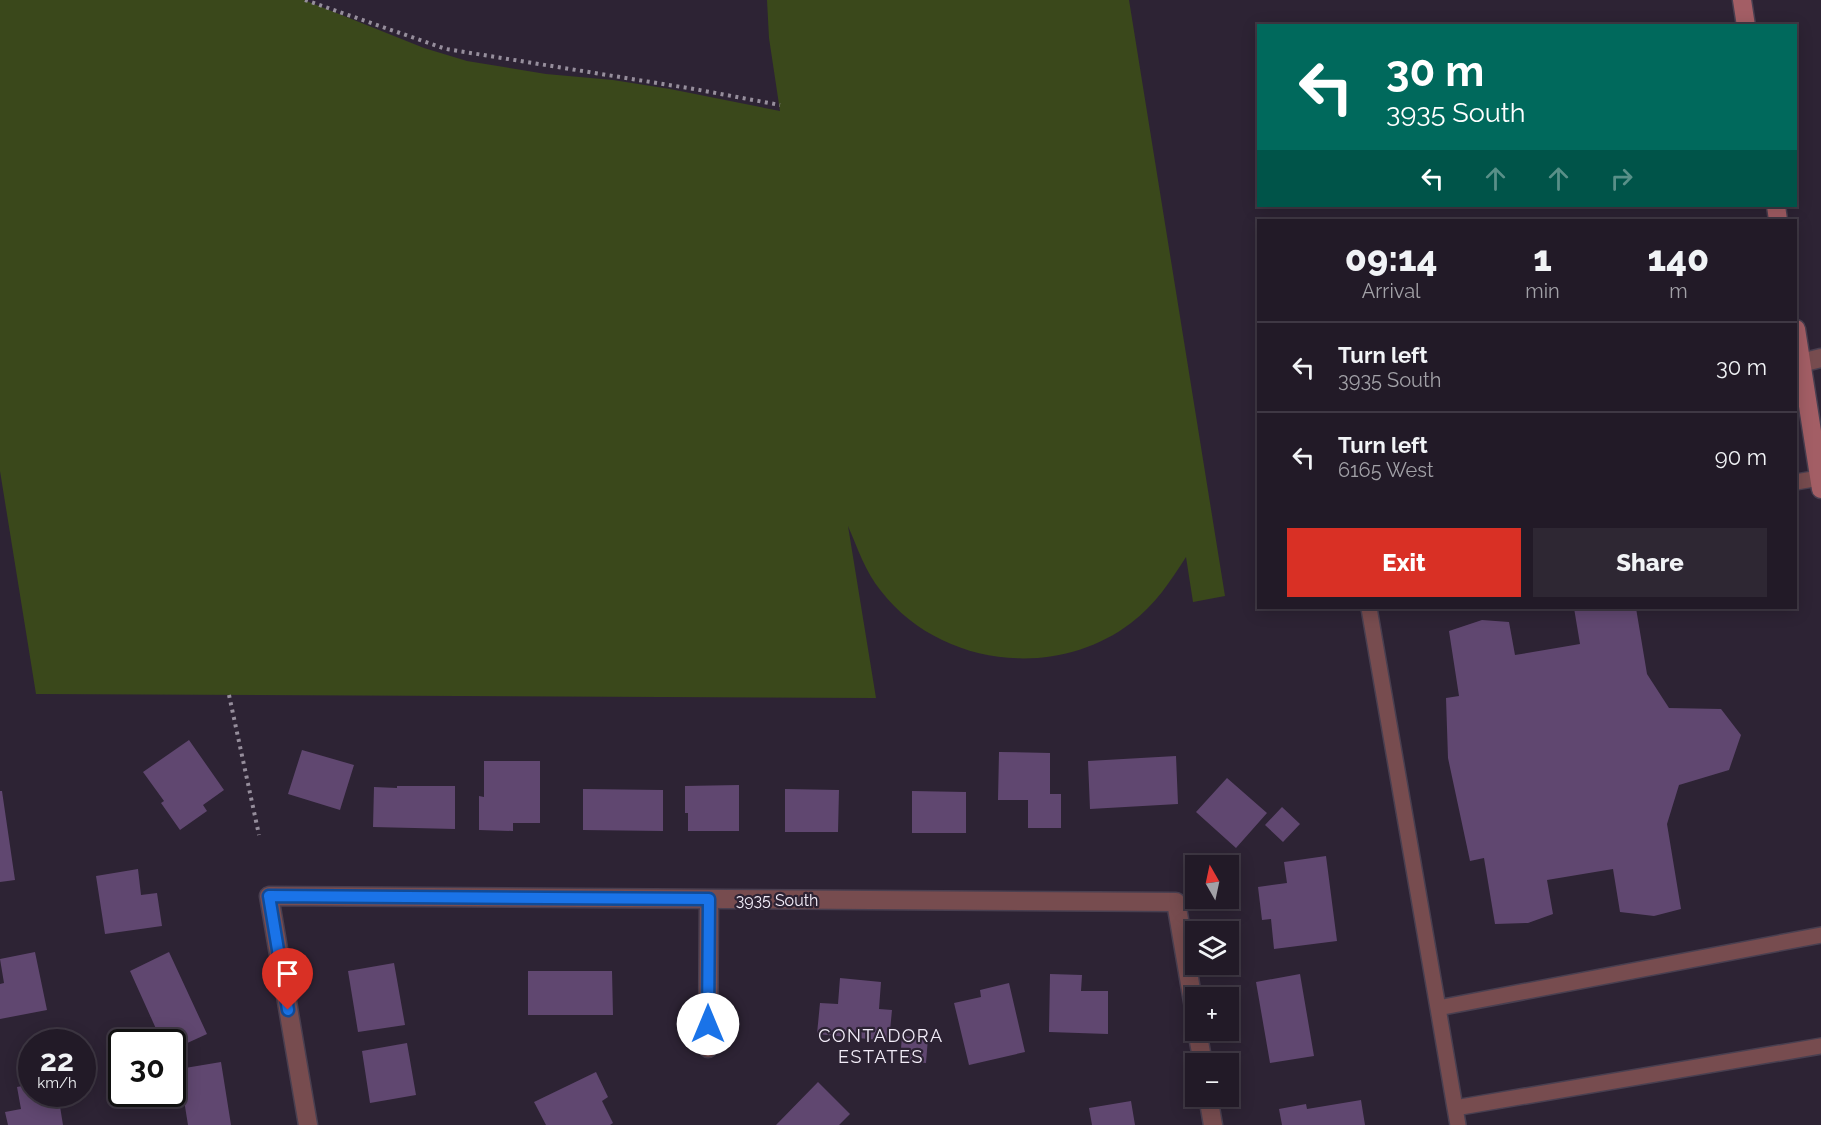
<!DOCTYPE html>
<html lang="en">
<head>
<meta charset="utf-8">
<style>
	:root { --surface:#221a27; --page:#2e2733; --text:#f1f3f6; --muted:#a2a1a7; --line:#3f3844; --accent:#d93025 }
	body { margin:0; font-family:Raleway,sans-serif; background:var(--page); color:var(--text); height:100vh; display:flex; flex-direction:column; font-size:22px; white-space:nowrap }
	* { box-sizing:border-box; margin:0 }
	p { font-size:20px; color:var(--muted) }
	.icon { flex:none; width:33px; height:33px; fill:none; stroke:currentColor; stroke-width:2; stroke-linecap:round; stroke-linejoin:round }
	.map { position:relative; flex:1; overflow:hidden }
	.details { position:absolute; left:1257px; top:219px; width:540px; height:390px; display:flex; flex-direction:column; background:var(--surface); border-radius:0px; box-shadow:0 3px 15px #0003,0 0 0 2px var(--line) }
	.details>* { flex:none }
	.banner { position:absolute; left:1257px; top:24px; width:540px; height:183px; border-radius:0px; box-shadow:0 3px 15px #0003,0 0 0 2px var(--line); background:#00695c; color:#fff; overflow:hidden }
	.needle { width:39px; rotate:351deg }
	.buttons { position:absolute; left:1185px; top:855px; display:grid; gap:12px }
	.buttons a { display:grid; place-items:center; width:54px; height:54px; border-radius:0px; background:var(--surface); box-shadow:0 3px 15px #0003,0 0 0 2px var(--line); font-size:30px }
	.speed { position:absolute; left:18px; top:1029px; display:flex; gap:12px; font-size:30px; font-weight:700; text-align:center }
	.speed>* { display:grid; place-content:center; width:78px; height:78px; border-radius:50%; background:var(--surface); box-shadow:0 3px 15px #0003,0 0 0 2px var(--line); line-height:1 }
	.speed small { font-size:15px; font-weight:400 }
	.speed .limit { border:3px solid #111; border-radius:9px; background:#fff; color:#111 }
	.pin { position:absolute; display:grid; place-items:center; width:51px; height:51px; color:#fff; margin:-62px -26px; border-radius:50% 50% 50% 0; rotate:-45deg; box-shadow:0 0 6px #0007 }
	.pin .icon { rotate:45deg }
	.me { position:absolute; width:66px; margin:-33px; rotate:0deg; stroke-linejoin:round; filter:drop-shadow(0 0 4px #0008) }
	.turn { display:flex; align-items:center; gap:21px; height:126px; padding:0 30px; font-size:27px }
	.turn .icon { width:78px; height:78px; stroke-width:2.5 }
	.turn b { display:block; font-size:42px; line-height:51px }
	.lanes { display:flex; align-items:center; height:57px; padding:0 30px; background:#0003; justify-content:center; gap:30px; direction:ltr }
	.lanes .off { opacity:.35 }
	.eta { display:flex; justify-content:space-evenly; align-items:center; height:102px; text-align:center }
	.eta b { font-size:36px; font-weight:800; line-height:42px }
	.action { display:flex; gap:12px; margin-top:auto; padding:12px 30px }
	.action a { flex:1; height:69px; border-radius:0px; background:var(--accent); color:#fff; font-size:24px; font-weight:800; line-height:69px; text-align:center }
	.action a+a { background:var(--page); color:var(--text) }
	ul { padding:0; list-style:none }
	li { display:flex; align-items:center; gap:18px; height:90px; padding:0 30px; border-top:2px solid var(--line) }
	li div { flex:1 }
	li b { display:block; font-size:22px }
	li em { font-style:normal }
	.map>svg:first-child { display:block }
	.green { fill:#3a481b }
	.building { fill:#604770 }
	.lines { fill:none; stroke-linecap:round; stroke-linejoin:round }
	.lane-casing { stroke:#493f50; stroke-width:18 }
	.street-casing { stroke:#493f50; stroke-width:21 }
	.secondary-casing { stroke:#493f50; stroke-width:21 }
	.path { stroke:#968e9c; stroke-width:4; stroke-dasharray:3 4.5; stroke-linecap:butt }
	.lane { stroke:#774c4f; stroke-width:15 }
	.street { stroke:#774c4f; stroke-width:18 }
	.secondary { stroke:#a35e65; stroke-width:18 }
	.route-casing { stroke:#114b97; stroke-width:15 }
	.route { stroke:#1a73e8; stroke-width:10 }
	.labels { text-anchor:middle; dominant-baseline:central; stroke-width:4.5; stroke-linejoin:round; paint-order:stroke }
	.street-label { font-size:16px; fill:#f3edf9; stroke:#2d2334 }
	.neighbourhood-label { font-size:18px; letter-spacing:1.5px; fill:#f3edf9; stroke:#2d2334 }
</style>
</head>
<body>
<div class="map">
<svg width="1821" height="1125" viewBox="0 0 1821 1125">
	<rect width="100%" height="100%" fill="#2d2334"/>
	<!-- green -->
	<path class="green" d="M 0,0 L 304,0 L 424,48 L 467,61 L 546,74 L 613,80 L 670,89 L 780,111 L 769,38 L 767,0 L 1129,0 L 1225,596 L 1193,602 L 1186,557 C 1170,582 1155,605 1131,623 C 1055,681 939,666 881,591 C 865,571 858,549 848,526 L 876,698 L 36,694 L 0,471 Z"/>
	<!-- building -->
	<path class="building" d="M 1574,608 L 1636,608 L 1647,674 L 1669,708 L 1721,709 L 1741,735 L 1729,770 L 1679,785 L 1667,824 L 1681,909 L 1654,916 L 1620,912 L 1613,869 L 1547,880 L 1553,914 L 1528,923 L 1495,924 L 1484,858 L 1470,861 L 1448,758 L 1446,698 L 1459,696 L 1449,631 L 1482,620 L 1509,622 L 1515,655 L 1580,644 Z
		M 189,740 L 224,790 L 203,805 L 207,811 L 180,830 L 161,803 L 164,801 L 143,772 Z
		M 302,750 L 354,765 L 340,810 L 288,794 Z
		M 999,752 L 1050,753 L 1050,794 L 1061,794 L 1061,828 L 1028,828 L 1028,800 L 998,800 Z
		M 1176,756 L 1178,804 L 1090,809 L 1088,761 Z
		M 484,761 L 540,761 L 540,823 L 513,823 L 513,831 L 479,830 L 479,796 L 484,797 Z
		M 1227,778 L 1267,813 L 1236,848 L 1196,812 Z
		M 739,785 L 739,831 L 688,831 L 688,813 L 685,813 L 685,786 Z
		M 397,786 L 455,786 L 455,829 L 373,827 L 374,787 L 397,788 Z
		M 583,789 L 663,790 L 663,831 L 583,830 Z
		M 785,789 L 839,790 L 838,832 L 785,832 Z
		M 0,791 L 2,791 L 15,880 L 0,882 Z
		M 912,791 L 966,792 L 966,833 L 912,833 Z
		M 1282,807 L 1300,824 L 1283,842 L 1265,825 Z
		M 1326,856 L 1337,941 L 1274,949 L 1271,919 L 1262,920 L 1258,887 L 1287,883 L 1284,862 Z
		M 138,869 L 141,895 L 157,893 L 162,926 L 105,934 L 96,876 Z
		M 35,952 L 47,1010 L 0,1019 L 0,984 L 4,983 L 0,959 Z
		M 169,952 L 207,1034 L 172,1050 L 172,1042 L 162,1042 L 130,971 Z
		M 394,963 L 405,1025 L 358,1032 L 348,971 Z
		M 528,971 L 612,971 L 613,1015 L 528,1015 Z
		M 1050,974 L 1082,975 L 1081,991 L 1108,991 L 1108,1034 L 1049,1032 Z
		M 1300,974 L 1314,1056 L 1270,1063 L 1256,982 Z
		M 840,978 L 881,982 L 879,1009 L 892,1010 L 889,1041 L 817,1034 L 820,1003 L 838,1004 Z
		M 1009,983 L 1025,1052 L 969,1065 L 954,1003 L 981,997 L 980,990 Z
		M 902,1036 L 928,1038 L 926,1063 L 900,1061 Z
		M 407,1043 L 416,1095 L 370,1103 L 362,1051 Z
		M 221,1062 L 231,1125 L 188,1125 L 179,1069 Z
		M 596,1072 L 608,1097 L 602,1101 L 613,1123 L 610,1125 L 546,1125 L 534,1102 Z
		M 818,1082 L 850,1114 L 839,1125 L 776,1125 Z
		M 32,1084 L 32,1094 L 58,1094 L 63,1125 L 8,1125 L 5,1112 L 21,1109 L 17,1087 Z
		M 1361,1100 L 1365,1125 L 1282,1125 L 1279,1109 L 1306,1104 L 1307,1109 Z
		M 1131,1101 L 1135,1125 L 1092,1125 L 1089,1108 Z"/>
	<g class="lines">
		<defs>
			<path id="lane" d="M 1796,482 L 1819,478
				M 1369,608 L 1438,1008 L 1821,935
				M 1438,1008 L 1455,1108
				M 1458,1125 L 1455,1108 L 1821,1046"/>
			<path id="street" d="M 1801,363 L 1821,358
				M 1197,1030 L 1203,1064
				M 708,1048 L 709,899
				M 1208,1096 L 1213,1125
				M 308,1125 L 269,896 L 1176,902 L 1196,1019"/>
			<path id="secondary" d="M 1742,0 L 1746,26
				M 1776,206 L 1778,220
				M 1796,329 L 1821,489"/>
		</defs>
		<!-- lane casing -->
		<use href="#lane" class="lane-casing"/>
		<!-- street casing -->
		<use href="#street" class="street-casing"/>
		<!-- secondary casing -->
		<use href="#secondary" class="secondary-casing"/>
		<!-- path -->
		<path class="path" d="M 305,0 L 446,49 L 694,89 L 780,105
			M 229,695 L 259,835"/>
		<!-- lane -->
		<use href="#lane" class="lane"/>
		<!-- street -->
		<use href="#street" class="street"/>
		<!-- secondary -->
		<use href="#secondary" class="secondary"/>
	</g>
	<g class="lines">
		<defs>
			<path id="route" d="M 288,1010 L 269,896 L 709,899 L 708,1024"/>
		</defs>
		<!-- route casing -->
		<use href="#route" class="route-casing"/>
		<!-- route -->
		<use href="#route" class="route"/>
	</g>
	<g class="labels">
		<!-- street labels -->
		<g class="street-label">
			<text x="777" y="900">3935 South</text>
		</g>
		<!-- neighbourhood labels -->
		<g class="neighbourhood-label">
			<text x="881" y="1035">CONTADORA<tspan x="881" dy="21">ESTATES</tspan></text>
		</g>
	</g>
</svg>
<div class="buttons">
<a><svg class="needle" viewBox="-14 -14 28 28"><path d="M0-13l5 13h-10z" fill="#e53935"/><path d="M0 13l5-13h-10z" fill="#a2a1a7"/></svg></a>
<a><svg class="icon" aria-label="layers" viewBox="0 0 24 24"><path d="M12 4l9 5-9 5-9-5zM3 14l9 5 9-5"/></svg></a>
<a>+</a>
<a>−</a>
</div>
<div class="speed"><div>22<small>km/h</small></div><div class="limit">30</div></div>
<div class="pin" style="left:288px;top:1010px;background:#d93025"><svg class="icon" aria-label="arrive" viewBox="0 0 24 24"><path d="M6 21V4h12l-3 4 3 4H6"/></svg></div>
<svg class="me" style="left:708px;top:1024px" viewBox="-20 -20 40 40"><circle r="19" fill="#fff"/><path d="M0-13L10 11 0 6-10 11z" fill="#1a73e8"/></svg>
<div class="banner">
<div class="turn"><svg class="icon" aria-label="left" viewBox="0 0 24 24"><path d="M17 20v-9H6M10 6l-5 5 5 5"/></svg><div><b>30 m</b>3935 South</div></div>
<div class="lanes"><svg class="icon" aria-label="left" viewBox="0 0 24 24"><path d="M17 20v-9H6M10 6l-5 5 5 5"/></svg><svg class="icon off" aria-label="ahead" viewBox="0 0 24 24"><path d="M12 20V5M6 11l6-6 6 6"/></svg><svg class="icon off" aria-label="ahead" viewBox="0 0 24 24"><path d="M12 20V5M6 11l6-6 6 6"/></svg><svg class="icon off" aria-label="right" viewBox="0 0 24 24"><path d="M7 20v-9h11M14 6l5 5-5 5"/></svg></div>
</div>
<section class="details">
<div class="eta">
<div><b>09:14</b><p>Arrival</p></div>
<div><b>1</b><p>min</p></div>
<div><b>140</b><p>m</p></div>
</div>
<ul>
<li><svg class="icon" aria-label="left" viewBox="0 0 24 24"><path d="M17 20v-9H6M10 6l-5 5 5 5"/></svg><div><b>Turn left</b><p>3935 South</p></div><em>30 m</em></li>
<li><svg class="icon" aria-label="left" viewBox="0 0 24 24"><path d="M17 20v-9H6M10 6l-5 5 5 5"/></svg><div><b>Turn left</b><p>6165 West</p></div><em>90 m</em></li>
</ul>
<div class="action"><a>Exit</a><a>Share</a></div>
</section>
</div>
</body>
</html>
